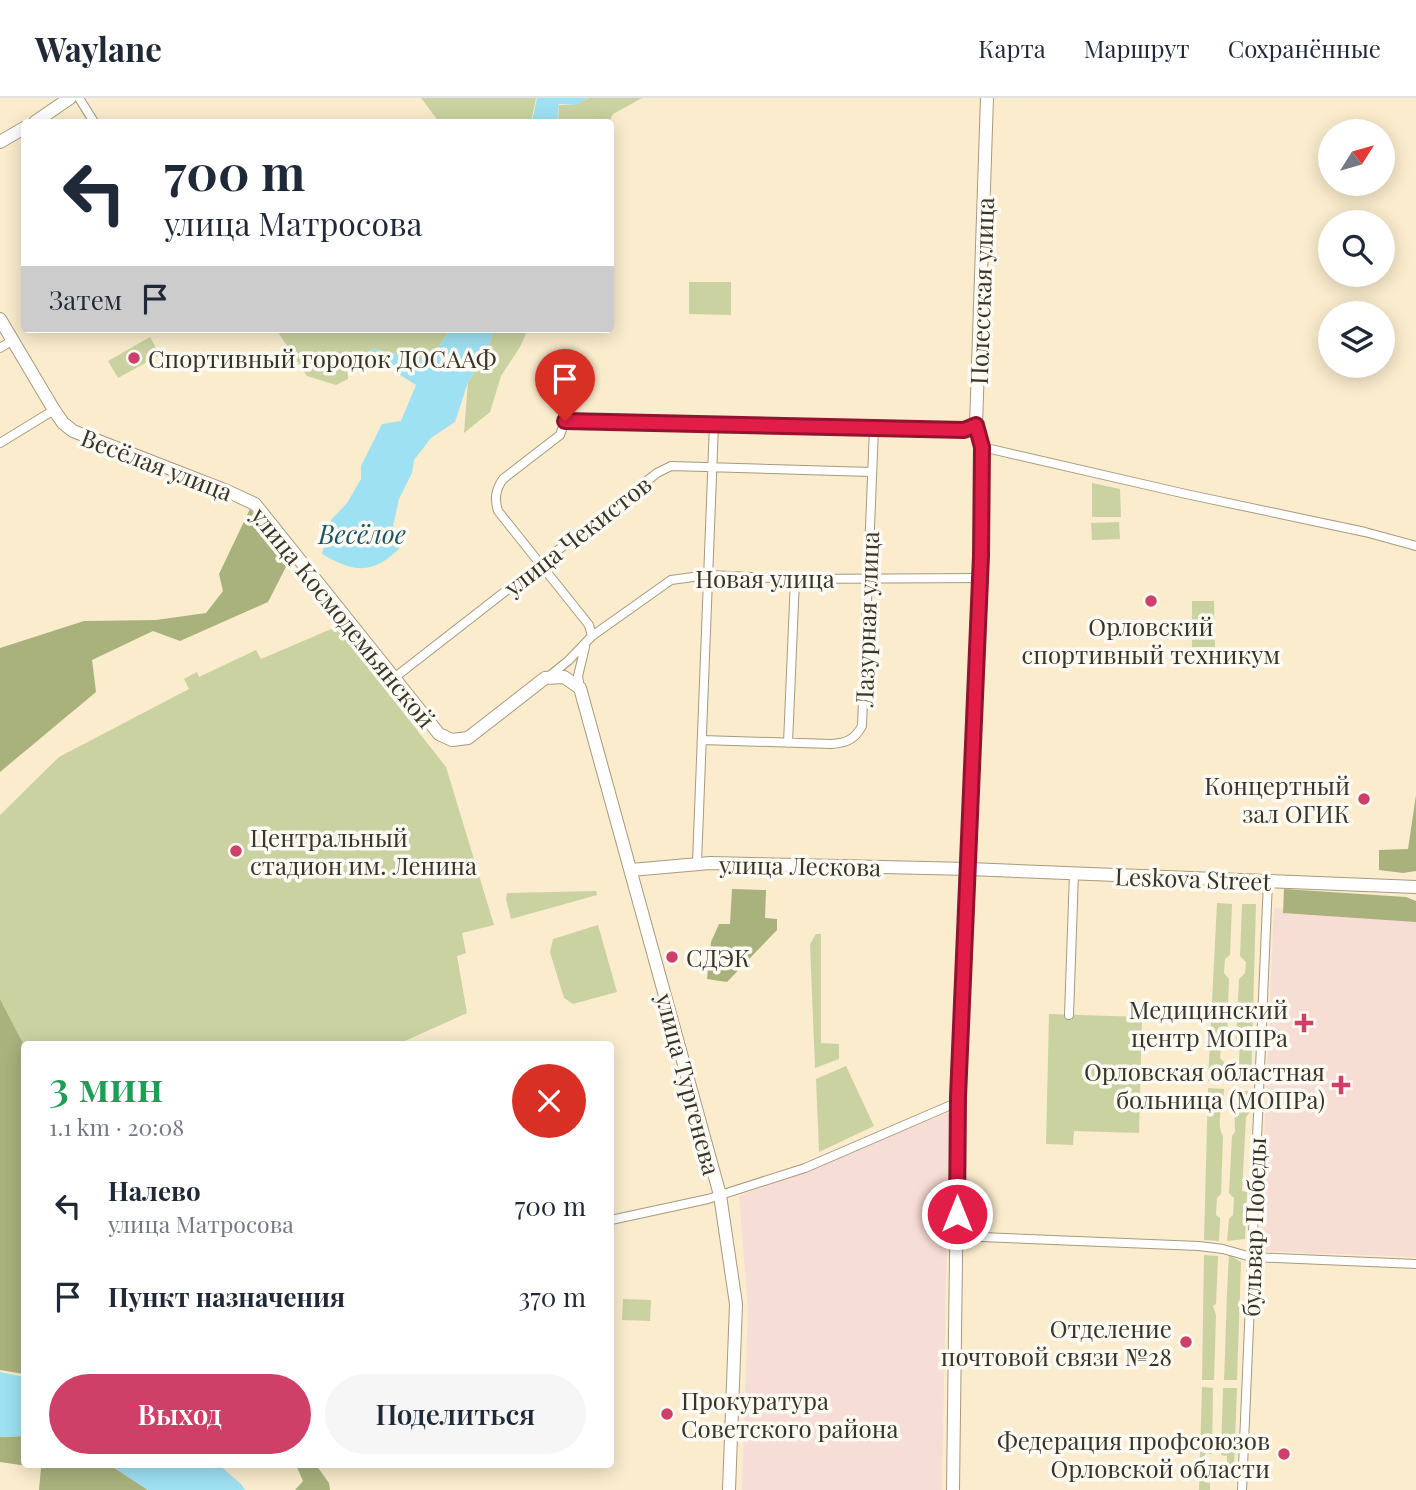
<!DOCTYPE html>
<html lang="ru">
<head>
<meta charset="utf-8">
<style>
	:root { --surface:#fff; --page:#f6f6f7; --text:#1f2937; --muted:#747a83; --line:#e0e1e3; --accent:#cf4068 }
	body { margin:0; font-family:"Playfair Display",serif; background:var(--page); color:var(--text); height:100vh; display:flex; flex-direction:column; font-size:26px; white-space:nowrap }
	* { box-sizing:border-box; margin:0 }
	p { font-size:23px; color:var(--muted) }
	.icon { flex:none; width:38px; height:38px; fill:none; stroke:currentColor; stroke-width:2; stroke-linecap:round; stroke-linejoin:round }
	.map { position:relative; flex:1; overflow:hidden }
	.details { position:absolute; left:21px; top:943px; width:593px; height:427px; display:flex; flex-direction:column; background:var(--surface); border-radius:7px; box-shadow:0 4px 18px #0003 }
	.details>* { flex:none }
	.guide { position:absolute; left:21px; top:21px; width:593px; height:214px; border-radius:7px; box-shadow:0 4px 18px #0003; background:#fff; color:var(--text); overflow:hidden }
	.needle { width:46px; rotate:53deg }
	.tools { position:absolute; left:1318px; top:21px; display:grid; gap:14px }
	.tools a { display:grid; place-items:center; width:77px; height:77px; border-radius:50%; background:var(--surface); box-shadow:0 4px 18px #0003; font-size:35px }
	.pin { position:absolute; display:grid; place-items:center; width:60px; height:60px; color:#fff; margin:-72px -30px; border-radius:50% 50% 50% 0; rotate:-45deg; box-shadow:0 0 7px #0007 }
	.pin .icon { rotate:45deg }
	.me { position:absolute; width:77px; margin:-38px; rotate:0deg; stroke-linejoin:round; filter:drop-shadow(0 0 5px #0008) }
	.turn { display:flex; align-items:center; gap:24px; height:147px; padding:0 28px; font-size:32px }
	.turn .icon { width:91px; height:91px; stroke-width:2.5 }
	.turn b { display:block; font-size:49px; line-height:60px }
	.then { display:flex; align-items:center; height:66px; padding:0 28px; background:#0003; gap:14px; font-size:26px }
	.round { display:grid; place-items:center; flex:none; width:74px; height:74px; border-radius:37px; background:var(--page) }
	.headline { display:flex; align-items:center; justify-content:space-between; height:119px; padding:0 28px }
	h1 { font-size:42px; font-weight:600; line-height:52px; color:#1e9e55 }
	.action { display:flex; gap:14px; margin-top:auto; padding:14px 28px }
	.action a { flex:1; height:80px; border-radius:42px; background:var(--accent); color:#fff; font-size:28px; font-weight:600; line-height:80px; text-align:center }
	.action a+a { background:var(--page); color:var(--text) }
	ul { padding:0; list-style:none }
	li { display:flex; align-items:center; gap:21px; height:91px; padding:0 28px }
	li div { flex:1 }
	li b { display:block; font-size:26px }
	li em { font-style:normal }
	header { display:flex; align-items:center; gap:42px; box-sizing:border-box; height:98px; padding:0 35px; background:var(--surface); border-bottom:2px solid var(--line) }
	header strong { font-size:33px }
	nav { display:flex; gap:38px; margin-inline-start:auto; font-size:24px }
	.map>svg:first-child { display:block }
	.commercial { fill:#f6ddd5 }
	.medical { fill:#f6ded4 }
	.green { fill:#cad2a1 }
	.forest { fill:#a9b17d }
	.water { fill:#9ee1f2 }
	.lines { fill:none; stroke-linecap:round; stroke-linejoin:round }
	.street-casing { stroke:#a79a7d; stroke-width:10 }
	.secondary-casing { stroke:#a79a7d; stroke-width:14 }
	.street { stroke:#fff; stroke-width:8 }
	.secondary { stroke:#fff; stroke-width:12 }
	.route-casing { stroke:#92132f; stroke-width:18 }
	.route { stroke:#e11d48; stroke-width:12 }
	.poi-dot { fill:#cf4068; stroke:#fdfaf4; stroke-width:2.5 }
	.labels { text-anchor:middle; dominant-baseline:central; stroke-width:7; stroke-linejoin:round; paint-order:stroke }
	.street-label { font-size:24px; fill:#393428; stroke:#fdfaf4 }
	.poi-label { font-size:24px; fill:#393428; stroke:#fdfaf4; text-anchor:end }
	.water-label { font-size:26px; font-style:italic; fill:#1c5460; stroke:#fdfaf4 }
</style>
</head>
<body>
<header>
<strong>Waylane</strong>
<nav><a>Карта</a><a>Маршрут</a><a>Сохранённые</a></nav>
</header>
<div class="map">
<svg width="1416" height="1392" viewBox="0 0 1416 1392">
	<rect width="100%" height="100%" fill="#faeccd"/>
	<!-- commercial -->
	<path class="commercial" d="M 949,1015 L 942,1392 L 742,1392 L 748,1210 L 739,1098 Z"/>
	<!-- medical -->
	<path class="medical" d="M 1274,810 L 1416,821 L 1416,1159 L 1259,1153 Z"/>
	<!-- green -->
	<path class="green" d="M 421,0 L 536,0 L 531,24 L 439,24 Z
		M 589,0 L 642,0 L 613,16 L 609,24 L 558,24 L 559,7 L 575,7 Z
		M 689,184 L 731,184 L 731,217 L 689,216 Z
		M 276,231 L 450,231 L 430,263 L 373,251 L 347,263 L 348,281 L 336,287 L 307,278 Z
		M 494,231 L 528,231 L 520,249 L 501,278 L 490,314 L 464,335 L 468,284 L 487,254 Z
		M 150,239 L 160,257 L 118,280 L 108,263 Z
		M 1092,385 L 1120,391 L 1121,419 L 1092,419 Z
		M 1119,424 L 1120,441 L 1092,442 L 1091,425 Z
		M 1192,503 L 1214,503 L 1215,549 L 1192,549 Z
		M 336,529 L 446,669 L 494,827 L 462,835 L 466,855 L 457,858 L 467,915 L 396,947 L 24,947 L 0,901 L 0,717 L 59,659 L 189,591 L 184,581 L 197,574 L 199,579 L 256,552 L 261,561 Z
		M 596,793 L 597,797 L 511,821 L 506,801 L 507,795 Z
		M 1217,805 L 1232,806 L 1230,857 L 1225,861 L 1224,875 L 1229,881 L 1227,939 L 1221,945 L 1220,960 L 1225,965 L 1224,984 L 1208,983 Z
		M 1242,806 L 1256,806 L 1251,986 L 1234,985 L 1235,966 L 1239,962 L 1240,944 L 1236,941 L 1239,881 L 1245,875 L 1246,864 L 1240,858 Z
		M 598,827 L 617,894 L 573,906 L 564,900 L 550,854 L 553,841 Z
		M 816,836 L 821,836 L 821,945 L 839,946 L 839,961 L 815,970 L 810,846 Z
		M 1049,916 L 1142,919 L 1139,1035 L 1074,1033 L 1073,1047 L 1046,1046 Z
		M 846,968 L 874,1028 L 819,1054 L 816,981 Z
		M 1208,990 L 1224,991 C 1224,1005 1215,1026 1223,1038 L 1221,1096 L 1217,1100 L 1216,1117 L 1220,1120 L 1219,1143 L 1204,1142 Z
		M 1234,993 L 1250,993 L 1250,1014 L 1246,1019 L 1242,1093 L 1247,1094 L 1245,1141 L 1227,1143 L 1229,1121 L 1233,1117 L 1234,1100 L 1229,1095 L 1232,1038 L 1235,1034 Z
		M 1204,1157 L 1218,1158 L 1216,1206 L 1213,1208 L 1216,1217 L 1214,1282 L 1202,1282 Z
		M 1229,1157 L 1241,1164 L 1237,1282 L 1224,1282 C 1226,1241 1226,1200 1229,1157 Z
		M 623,1201 L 651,1202 L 650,1223 L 622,1222 Z
		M 1202,1289 L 1213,1290 L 1212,1356 L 1205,1356 L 1204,1384 L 1210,1385 L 1210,1392 L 1199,1392 Z
		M 1223,1290 L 1237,1290 L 1234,1370 L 1227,1370 L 1227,1358 L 1221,1357 Z"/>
	<!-- forest -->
	<path class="forest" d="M 250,411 L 289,463 L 268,504 L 180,543 L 153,533 L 92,562 L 96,594 L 0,674 L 0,550 L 84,523 L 156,522 L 206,515 L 223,493 L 219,476 Z
		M 1416,697 L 1416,773 L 1403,775 L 1379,772 L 1379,752 L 1408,751 Z
		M 732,791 L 766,792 L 765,820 L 777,821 L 777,832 L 727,884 L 707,881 L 711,844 L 719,826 L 730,826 Z
		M 1284,791 L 1406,799 L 1416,803 L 1416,824 L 1283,815 Z
		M 0,901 L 24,947 L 24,1276 L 0,1272 Z
		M 24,1338 L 24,1367 L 110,1367 L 148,1392 L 39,1392 L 41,1370 L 0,1364 L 0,1339 Z
		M 296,1367 L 316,1367 L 329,1385 L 330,1392 L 295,1392 L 303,1383 Z"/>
	<!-- water -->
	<path class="water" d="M 537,0 L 588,0 L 576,7 L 559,6 L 557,24 L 532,24 Z
		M 450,231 L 494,231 L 487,253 L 468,284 L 455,324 L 431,340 L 414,362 L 412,375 L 399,401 L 393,428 L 402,448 C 374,476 356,476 322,456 L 331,422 L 347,405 L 361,381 L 361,368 L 382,326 L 401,323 L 416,287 L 383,266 L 369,267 L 347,263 L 373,251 L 430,263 Z
		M 0,1274 L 24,1279 L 24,1338 L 0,1339 Z
		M 110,1367 L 219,1367 L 241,1386 L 245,1392 L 148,1392 Z"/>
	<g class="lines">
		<defs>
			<path id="street" d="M 79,0 L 94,24
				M 0,250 L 13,242
				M 0,345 L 54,312
				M 982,349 L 1186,396 L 1365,434 L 1416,448
				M 592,538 L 589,527 L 498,413 C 494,400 496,391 503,381 L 560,337 L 565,323 L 964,332 L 976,327
				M 548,579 L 568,563 L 592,538 L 671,482 L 708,477 L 795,481 L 980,480
				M 394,580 L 657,375 L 671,368 L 871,374
				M 580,590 L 578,578 L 585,549
				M 702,642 L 831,646 C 847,645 855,641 862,628 L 874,330
				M 788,645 L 795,481
				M 697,765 L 714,326
				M 1069,917 L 1074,775
				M 611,1122 L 708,1101 L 805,1070 L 958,1004
				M 956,1138 L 1199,1148 L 1223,1151 L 1251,1159 L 1416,1166
				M 1242,1392 L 1268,783"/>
			<path id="secondary" d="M 35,24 L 70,0
				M 0,44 L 24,30
				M 0,221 L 54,312 L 63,325 L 73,333 L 227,393 L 255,406 L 439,636 L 452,642 L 468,640 L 545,580 L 564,579 L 580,590 L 720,1097 L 736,1206 L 729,1392
				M 631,772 L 710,765 L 969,771 L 1416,789
				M 953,1392 L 958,1004 L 981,436 L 982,349 L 976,327 L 987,0"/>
		</defs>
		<!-- street casing -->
		<use href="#street" class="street-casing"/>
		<!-- secondary casing -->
		<use href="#secondary" class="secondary-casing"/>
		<!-- street -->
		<use href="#street" class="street"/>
		<!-- secondary -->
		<use href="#secondary" class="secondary"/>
	</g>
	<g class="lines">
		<defs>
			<path id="route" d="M 565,323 L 964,332 L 976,327 L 982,349 L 981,458 L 958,999 L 957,1116"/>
		</defs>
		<!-- route casing -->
		<use href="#route" class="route-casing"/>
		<!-- route -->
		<use href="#route" class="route"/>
	</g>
	<!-- markers -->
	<g class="poi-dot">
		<circle cx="134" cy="260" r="7"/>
		<circle cx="1151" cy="503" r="7"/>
		<circle cx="1364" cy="701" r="7"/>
		<circle cx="236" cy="753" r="7"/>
		<circle cx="672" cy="859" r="7"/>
		<path d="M1300.5 914.5h7v7h7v7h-7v7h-7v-7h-7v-7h7z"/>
		<path d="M1337.5 976.5h7v7h7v7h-7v7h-7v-7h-7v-7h7z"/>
		<circle cx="1186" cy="1244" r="7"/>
		<circle cx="667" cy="1316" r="7"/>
		<circle cx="1284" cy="1356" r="7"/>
	</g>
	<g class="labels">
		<!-- street labels -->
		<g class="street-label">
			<text transform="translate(981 193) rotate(-88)">Полесская улица</text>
			<text transform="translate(157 366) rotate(21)">Весёлая улица</text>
			<text transform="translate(577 437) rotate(-38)">улица Чекистов</text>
			<text x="765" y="480">Новая улица</text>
			<text transform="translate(344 519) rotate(51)">улица Космодемьянской</text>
			<text transform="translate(866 521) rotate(-88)">Лазурная улица</text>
			<text transform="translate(800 767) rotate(1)">улица Лескова</text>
			<text transform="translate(1193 780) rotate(2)">Leskova Street</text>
			<text transform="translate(689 986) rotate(75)">улица Тургенева</text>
			<text transform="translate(1253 1129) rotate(-88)">бульвар Победы</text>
		</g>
		<!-- poi labels -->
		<g class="poi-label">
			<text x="148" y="260" text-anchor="start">Спортивный городок ДОСААФ</text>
			<text x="1151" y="528" text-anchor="middle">Орловский<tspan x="1151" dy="28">спортивный техникум</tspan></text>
			<text x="1350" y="687">Концертный<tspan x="1350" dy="28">зал ОГИК</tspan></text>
			<text x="250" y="739" text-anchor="start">Центральный<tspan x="250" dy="28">стадион им. Ленина</tspan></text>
			<text x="686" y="859" text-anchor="start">СДЭК</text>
			<text x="1288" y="911">Медицинский<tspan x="1288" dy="28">центр МОПРа</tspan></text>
			<text x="1325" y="973">Орловская областная<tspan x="1325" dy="28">больница (МОПРа)</tspan></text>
			<text x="1172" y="1230">Отделение<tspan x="1172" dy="28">почтовой связи №28</tspan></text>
			<text x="681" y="1302" text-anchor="start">Прокуратура<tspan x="681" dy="28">Советского района</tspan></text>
			<text x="1270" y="1342">Федерация профсоюзов<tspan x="1270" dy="28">Орловской области</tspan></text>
		</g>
		<!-- water labels -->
		<g class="water-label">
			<text x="362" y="435">Весёлое</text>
		</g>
	</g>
</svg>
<div class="tools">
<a><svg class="needle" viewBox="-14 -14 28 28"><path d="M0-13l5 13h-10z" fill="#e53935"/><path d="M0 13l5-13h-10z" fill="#747a83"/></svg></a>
<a><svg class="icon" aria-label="search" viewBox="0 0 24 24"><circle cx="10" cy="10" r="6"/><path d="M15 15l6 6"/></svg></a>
<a><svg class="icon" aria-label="layers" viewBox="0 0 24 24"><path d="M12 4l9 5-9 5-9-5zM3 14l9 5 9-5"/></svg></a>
</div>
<div class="pin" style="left:565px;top:323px;background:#d93025"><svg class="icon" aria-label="arrive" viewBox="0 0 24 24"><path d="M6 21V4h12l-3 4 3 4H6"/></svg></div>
<svg class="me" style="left:957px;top:1116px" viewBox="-20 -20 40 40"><circle r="17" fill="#e11d48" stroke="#fff" stroke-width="3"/><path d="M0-11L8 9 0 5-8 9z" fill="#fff"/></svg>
<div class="guide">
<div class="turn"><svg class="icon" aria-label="left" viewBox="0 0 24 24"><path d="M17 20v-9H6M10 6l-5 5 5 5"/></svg><div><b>700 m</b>улица Матросова</div></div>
<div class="then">Затем<svg class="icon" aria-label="arrive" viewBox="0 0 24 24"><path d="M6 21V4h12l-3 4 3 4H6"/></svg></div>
</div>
<section class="details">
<div class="headline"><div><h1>3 мин</h1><p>1.1 km · 20:08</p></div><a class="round" style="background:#d93025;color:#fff"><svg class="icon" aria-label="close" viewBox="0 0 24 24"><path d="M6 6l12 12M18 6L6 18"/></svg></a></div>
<ul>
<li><svg class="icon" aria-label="left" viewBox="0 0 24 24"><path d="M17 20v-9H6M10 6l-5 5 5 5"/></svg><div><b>Налево</b><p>улица Матросова</p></div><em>700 m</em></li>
<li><svg class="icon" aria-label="arrive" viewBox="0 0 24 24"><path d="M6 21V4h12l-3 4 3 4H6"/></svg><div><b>Пункт назначения</b></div><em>370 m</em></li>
</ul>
<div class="action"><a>Выход</a><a>Поделиться</a></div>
</section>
</div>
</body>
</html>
